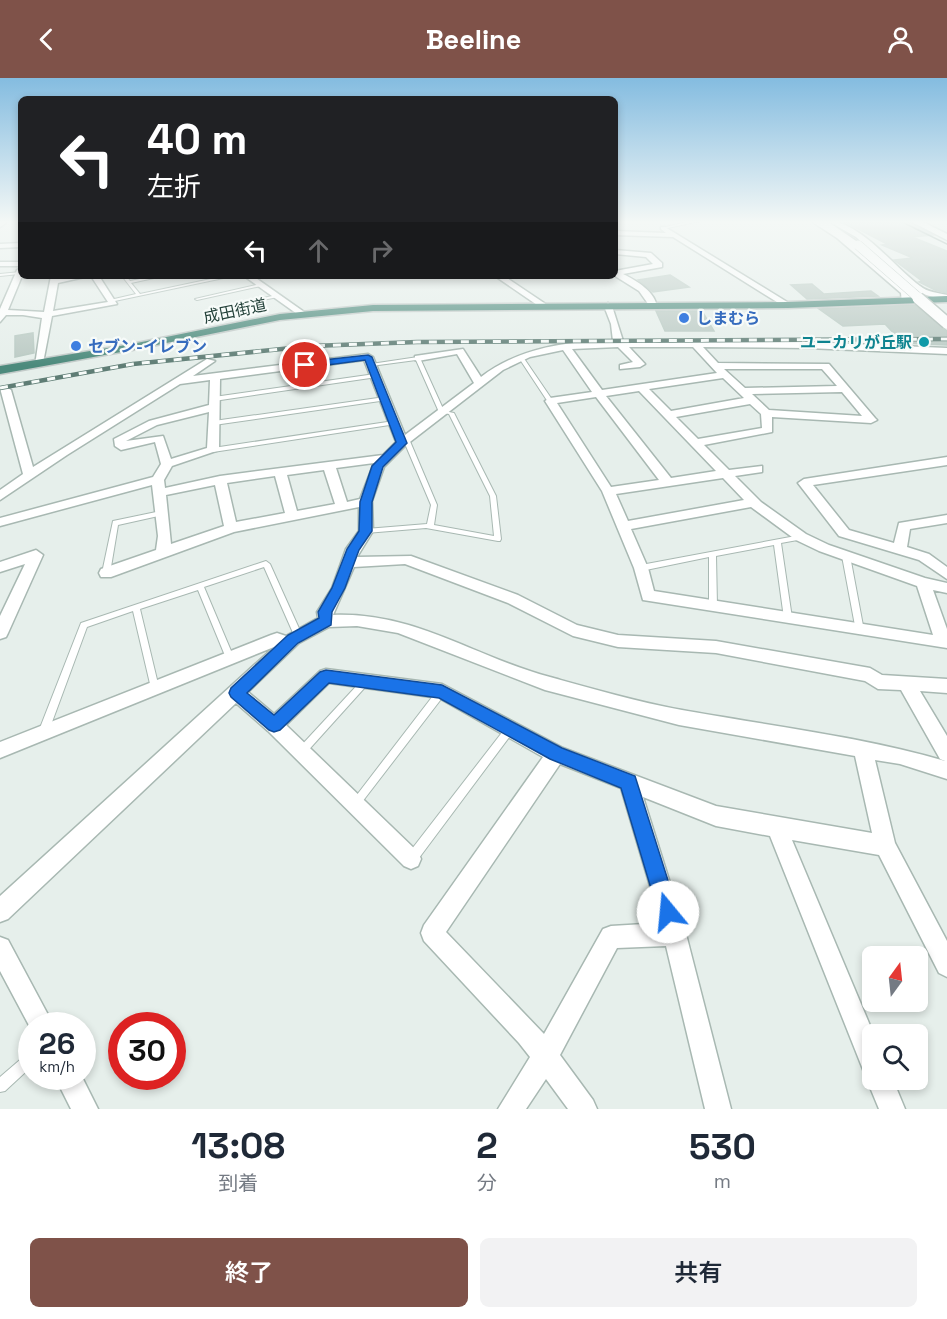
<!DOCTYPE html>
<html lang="ja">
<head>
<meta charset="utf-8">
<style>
	:root { --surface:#fff; --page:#f2f2f3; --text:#1f2937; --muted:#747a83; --accent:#7f5249 }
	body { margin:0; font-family:"Space Grotesk","Noto Sans JP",sans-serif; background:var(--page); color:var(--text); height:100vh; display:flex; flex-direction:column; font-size:22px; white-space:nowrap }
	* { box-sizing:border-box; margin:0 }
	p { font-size:20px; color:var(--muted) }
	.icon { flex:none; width:33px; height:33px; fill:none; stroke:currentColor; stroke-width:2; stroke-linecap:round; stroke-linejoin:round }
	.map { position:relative; height:1031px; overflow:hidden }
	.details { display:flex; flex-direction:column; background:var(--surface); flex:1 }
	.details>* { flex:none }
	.banner { position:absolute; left:18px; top:18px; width:600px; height:183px; border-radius:9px; box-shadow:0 3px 9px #0003; background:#202124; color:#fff; overflow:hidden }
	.needle { width:39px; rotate:15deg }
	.fabs { position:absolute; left:862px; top:868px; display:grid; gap:12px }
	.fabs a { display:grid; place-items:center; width:66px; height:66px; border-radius:9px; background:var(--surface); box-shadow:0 3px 9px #0003; font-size:30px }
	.speed { position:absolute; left:18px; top:934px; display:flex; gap:12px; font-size:30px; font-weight:700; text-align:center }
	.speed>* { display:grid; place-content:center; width:78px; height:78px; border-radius:50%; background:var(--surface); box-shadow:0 3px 9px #0003; line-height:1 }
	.speed small { font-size:15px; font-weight:400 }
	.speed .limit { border:9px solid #d22; background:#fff; color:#111 }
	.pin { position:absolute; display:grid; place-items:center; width:51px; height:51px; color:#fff; margin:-26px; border:3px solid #fff; border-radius:50%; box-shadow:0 2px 6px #0007 }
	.me { position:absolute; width:66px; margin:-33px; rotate:343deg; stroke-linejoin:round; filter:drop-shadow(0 0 4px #0008) }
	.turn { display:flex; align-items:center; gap:21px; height:126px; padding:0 30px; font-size:27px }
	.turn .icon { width:78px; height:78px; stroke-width:2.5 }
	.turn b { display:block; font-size:42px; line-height:51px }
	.lanes { display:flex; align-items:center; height:57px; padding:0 30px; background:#0003; justify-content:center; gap:30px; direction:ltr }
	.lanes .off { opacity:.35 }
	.eta { display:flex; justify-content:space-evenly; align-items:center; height:102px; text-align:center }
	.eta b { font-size:36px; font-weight:600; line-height:42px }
	.primary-button { display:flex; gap:12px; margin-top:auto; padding:12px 30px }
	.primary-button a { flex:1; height:69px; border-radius:9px; background:var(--accent); color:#fff; font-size:24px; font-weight:600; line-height:69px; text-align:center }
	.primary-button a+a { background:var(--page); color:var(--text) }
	header { display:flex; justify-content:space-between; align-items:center; height:78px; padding:0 30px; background:var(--accent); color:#fff; font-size:27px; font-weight:600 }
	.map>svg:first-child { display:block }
	.building { fill:#bbcac4; stroke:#b8c9c2; stroke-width:1.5 }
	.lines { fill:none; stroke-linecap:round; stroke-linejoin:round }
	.service-casing { stroke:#a8b8b2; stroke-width:2 }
	.minor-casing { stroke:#a8b8b2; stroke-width:3 }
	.tertiary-casing { stroke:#a8b8b2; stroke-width:3 }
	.trunk-casing { stroke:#c2cac8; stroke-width:3 }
	.service { fill:#fff; fill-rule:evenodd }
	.minor { fill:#fff; fill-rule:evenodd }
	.tertiary { fill:#fff; fill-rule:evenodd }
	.trunk { fill:#4c8a7c; fill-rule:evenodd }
	.tram { stroke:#5f7d75; stroke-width:1.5 }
	.rail-casing { stroke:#5f7d75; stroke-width:4.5 }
	.rail { stroke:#f7fbf9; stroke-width:3; stroke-dasharray:8; stroke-linecap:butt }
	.tertiary-bridge-far1-casing { stroke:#a8b8b2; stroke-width:10; stroke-linecap:butt }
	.tertiary-bridge-casing { stroke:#a8b8b2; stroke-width:14; stroke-linecap:butt }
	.tertiary-bridge-far1 { stroke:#fff; stroke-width:9 }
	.tertiary-bridge { stroke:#fff; stroke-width:11 }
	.route { fill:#1a73e8; stroke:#114b97; stroke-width:1.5 }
	.shop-dot { fill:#3f7fe0; stroke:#f7fbf9; stroke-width:2 }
	.culture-dot { fill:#0f9aa8; stroke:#f7fbf9; stroke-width:2 }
	.labels { text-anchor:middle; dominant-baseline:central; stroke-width:4.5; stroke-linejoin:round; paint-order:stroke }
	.far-street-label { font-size:16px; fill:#24423a; stroke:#f7fbf9 }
	.far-shop-label { font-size:16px; font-weight:bold; fill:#366cbe; stroke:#f7fbf9; text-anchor:start }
	.far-culture-label { font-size:16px; font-weight:bold; fill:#0d838f; stroke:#f7fbf9; text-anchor:end }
</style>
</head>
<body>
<header><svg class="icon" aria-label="back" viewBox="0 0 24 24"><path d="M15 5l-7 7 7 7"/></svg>Beeline<svg class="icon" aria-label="person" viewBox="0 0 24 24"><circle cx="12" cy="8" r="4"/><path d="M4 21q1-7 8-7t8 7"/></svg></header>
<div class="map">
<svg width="947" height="1031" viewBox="0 0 947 1031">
	<rect width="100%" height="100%" fill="#e6efeb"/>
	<!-- building -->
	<path class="building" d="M 843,143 L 908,143 L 933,157 L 912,159 L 947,173 L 947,215 L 935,212 L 919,204 L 922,203 L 894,182 L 913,180 L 882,167 L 887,166 Z
		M 670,197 L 689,209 L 653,214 L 638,202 Z
		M 812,206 L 824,216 L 871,213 L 878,218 L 807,221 L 791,207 Z
		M 915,227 L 947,253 L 947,267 L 903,265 L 885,246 L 843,248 L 819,231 Z
		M 656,233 L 702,233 L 714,253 L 665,253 Z
		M 33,255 L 34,275 L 15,279 L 15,258 Z"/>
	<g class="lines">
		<defs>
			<path id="service" d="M 692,143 L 700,143 L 663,151 L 661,150 Z
				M 20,194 L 20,196 L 19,196 L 0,198 L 0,196 Z
				M 122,198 L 126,198 L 130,203 L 155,198 L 163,198 L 131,205 L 140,216 L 225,198 L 233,198 L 110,224 L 110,222 L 136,216 Z
				M 260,206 L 261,206 L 261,208 L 197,222 L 195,221 Z
				M 277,217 L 278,217 L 278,219 L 242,226 L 240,225 Z
				M 418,279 L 420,280 L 444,333 L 454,335 L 496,418 L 501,461 L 500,463 L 498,463 L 426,450 L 366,455 L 363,453 L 366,451 L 427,446 L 431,427 L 403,361 L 406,359 L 409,361 L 437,427 L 434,447 L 494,458 L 490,418 L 449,336 L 439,334 L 416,282 L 371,288 L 369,287 L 371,286 Z
				M 519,279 L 523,279 L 553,323 L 552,324 L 548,324 L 519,280 Z
				M 375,296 L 377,297 L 377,299 L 214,323 L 211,321 L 214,319 Z
				M 385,319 L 387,320 L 387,322 L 214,347 L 211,345 L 214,343 Z
				M 394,343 L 396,344 L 396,346 L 213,374 L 210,372 L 213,370 Z
				M 161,433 L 163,433 L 164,435 L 163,437 L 118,447 L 110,495 L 109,497 L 103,497 L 102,495 L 113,443 Z
				M 801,457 L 804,459 L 803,461 L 781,465 L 792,540 L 791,542 L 785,542 L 784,540 L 774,467 L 716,478 L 717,528 L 716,530 L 710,530 L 709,528 L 709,479 L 641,493 L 637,490 L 641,487 Z
				M 843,476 L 849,476 L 850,478 L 864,553 L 863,555 L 857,555 L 856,553 L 842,478 Z
				M 266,483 L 270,486 L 302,557 L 301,559 L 295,559 L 294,557 L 264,489 L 204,509 L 234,580 L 233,582 L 230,583 L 227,582 L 226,580 L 198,512 L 140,531 L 159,610 L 158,613 L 155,614 L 152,613 L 151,610 L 133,533 L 87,549 L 48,655 L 46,658 L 43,659 L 40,658 L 38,655 L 81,545 Z
				M 365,600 L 368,602 L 369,604 L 368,606 L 304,677 L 301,678 L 298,677 L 296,674 L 298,671 L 362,602 Z
				M 442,609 L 445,610 L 446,613 L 445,616 L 359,728 L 356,730 L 353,728 L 351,725 L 353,722 L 439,610 Z
				M 510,647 L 513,648 L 515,651 L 513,654 L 416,784 L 412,785 L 408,784 L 407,780 L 408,776 L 507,648 Z
				M 32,973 L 32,988 L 5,1013 L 0,1014 L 0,999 L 28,975 Z"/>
			<path id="minor" d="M 8,143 L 0,149 L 0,143 Z
				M 811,143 C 833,143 888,196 907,212 L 911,219 L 908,225 L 902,225 L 901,215 L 837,160 Z
				M 828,143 C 860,143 895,190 920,208 C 927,214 938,215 947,217 L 947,223 L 916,214 L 856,159 Z
				M 661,149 L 665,149 L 792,227 L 785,229 L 673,159 L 615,157 L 615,153 L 666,155 L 661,151 Z
				M 21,165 L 21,169 L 0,170 L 0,166 Z
				M 615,172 L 651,175 L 662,185 L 662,189 L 623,196 C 637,203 656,214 657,230 L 651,230 L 639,213 L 615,198 L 615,193 L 653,186 L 646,179 L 615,176 Z
				M 0,184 L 21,184 L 21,188 L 0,188 Z
				M 21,190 L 22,198 L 8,232 L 44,234 L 51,198 L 59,198 L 59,200 L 89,198 L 58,205 L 53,233 L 108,224 L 91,198 L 99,198 L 117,226 L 52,238 L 43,285 L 35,287 L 42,240 L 23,237 L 6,237 L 0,244 L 0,231 L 17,192 Z
				M 244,198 L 253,198 L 307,236 L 300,238 Z
				M 495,198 L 504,198 L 550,229 L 543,231 Z
				M 608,225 L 612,228 L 623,263 L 807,264 L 947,270 L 947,276 L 807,270 L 703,269 L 718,285 L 829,286 L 875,340 L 877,342 L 871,345 L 772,339 L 772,354 L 704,367 L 729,392 L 762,388 L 762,394 L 735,398 L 761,424 L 806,456 L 829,467 L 925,500 L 947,505 L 947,515 L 933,512 L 947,551 L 947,570 L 643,522 L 634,490 L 602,413 L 545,323 L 550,320 L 592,314 L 563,272 L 530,279 L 503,292 L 406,367 L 384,389 L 372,423 L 373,453 L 357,479 L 411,478 L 518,517 L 577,547 L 618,557 L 716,563 L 870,590 L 882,597 L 947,601 L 947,615 L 920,613 L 947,658 L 947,701 L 900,686 L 875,682 L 895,765 L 947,863 L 947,899 L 939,895 L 879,777 L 792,762 L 874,957 L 873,1002 L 893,1002 L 905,1031 L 879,1031 L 867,1002 L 869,996 L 864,994 L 770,758 L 716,748 L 643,719 L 686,856 L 731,1031 L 705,1031 L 666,868 L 617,870 L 560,977 L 593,1022 L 597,1031 L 568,1031 L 546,1001 L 526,1031 L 498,1031 L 530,979 L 519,965 L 424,863 L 421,855 L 424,847 L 543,679 L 439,620 L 329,605 L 286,647 L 418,774 L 421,781 L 418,788 L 411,791 L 404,788 L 268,653 L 236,625 L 8,841 L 0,844 L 0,818 L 274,569 L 0,680 L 0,664 L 271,557 L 277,555 L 286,558 L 318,540 L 317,534 L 332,510 L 346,471 L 359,453 L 359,429 L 234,454 L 111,499 L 101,499 L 99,495 L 101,491 L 156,472 L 158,458 L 152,407 L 0,448 L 0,440 L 153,399 L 161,386 L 155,364 L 121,372 L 115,368 L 114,361 L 149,343 L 209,327 L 210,302 L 180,306 L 67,377 L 0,422 L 0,412 L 23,396 L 0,310 L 6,309 L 11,312 L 33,389 L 207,281 L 215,283 L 193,298 L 368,276 L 373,279 L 405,357 L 474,305 L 457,276 L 418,283 L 415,282 L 415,278 L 463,271 L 481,299 C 519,270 566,263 613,263 L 611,246 L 604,228 ZM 618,269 L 633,284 L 620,287 L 620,291 L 640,289 L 645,286 L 629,269 L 693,269 L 717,295 L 602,312 L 572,271 ZM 364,282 L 396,364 L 383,377 L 220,398 L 165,410 L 164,402 L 172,388 L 219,372 L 220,301 ZM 724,291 L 822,291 L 837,308 L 745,310 ZM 723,300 L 744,320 L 671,333 L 649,311 ZM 639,313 L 716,393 L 671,400 L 606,318 ZM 842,314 L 862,338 L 769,332 L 752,316 ZM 596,319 L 659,402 L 611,409 L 557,325 ZM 750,326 L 761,336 L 762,350 L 698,361 L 676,339 ZM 209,334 L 207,370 L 171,381 L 163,358 L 126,363 L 157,347 ZM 374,385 L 360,421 L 347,424 L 336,390 ZM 324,392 L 335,426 L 297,433 L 287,397 ZM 275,398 L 285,435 L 236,444 L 227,405 ZM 723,400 L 744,422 L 628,443 L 616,416 ZM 215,407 L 224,448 L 171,466 L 166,417 ZM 751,429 L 796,462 L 819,473 L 917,508 L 933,557 L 654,513 L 648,490 L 631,451 ZM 405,486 L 508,525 L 573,558 L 618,569 L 716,575 L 865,603 L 878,611 L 901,612 L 940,681 L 945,683 C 860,658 770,648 682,632 C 638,624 593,611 550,599 C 474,579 416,534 333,537 L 354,489 ZM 357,548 L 398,555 L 545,612 L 679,647 L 855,678 L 872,755 L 716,728 L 563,670 L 442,606 L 326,591 L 320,593 L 274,636 L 248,614 L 299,565 L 329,549 ZM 560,686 L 621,710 L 661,845 L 611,848 L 603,851 L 544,956 L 446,854 Z
				M 947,379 L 947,387 L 813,407 L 849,452 L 894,465 L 899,445 L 947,437 L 947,445 L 910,451 L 907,469 L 929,476 L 947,489 L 947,501 L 919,482 L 839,458 L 798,405 L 804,401 Z
				M 36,472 L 43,477 L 8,555 L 6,559 L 0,561 L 0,538 L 25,486 L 0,494 L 0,484 Z
				M 0,859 L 8,862 L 54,948 L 32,948 L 32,953 L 0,893 Z
				M 55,999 L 82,999 L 98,1031 L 71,1031 Z"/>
			<path id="tertiary" d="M 817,143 L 827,143 L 862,167 L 855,169 Z
				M 910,143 L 921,143 L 947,156 L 947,162 Z"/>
			<path id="trunk" d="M 947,218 L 947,224 L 788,230 L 373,233 L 280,242 L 132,272 L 0,296 L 0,288 L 132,266 L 280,236 L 373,227 L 788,224 Z"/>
		</defs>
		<!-- service casing -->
		<use href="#service" class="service-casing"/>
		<!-- minor casing -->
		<use href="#minor" class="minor-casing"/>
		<!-- tertiary casing -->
		<use href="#tertiary" class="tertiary-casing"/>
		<!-- trunk casing -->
		<use href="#trunk" class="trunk-casing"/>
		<!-- service -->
		<use href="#service" class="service"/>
		<!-- minor -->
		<use href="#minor" class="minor"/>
		<!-- tertiary -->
		<use href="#tertiary" class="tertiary"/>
		<!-- trunk -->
		<use href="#trunk" class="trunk"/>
		<!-- tram -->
		<path class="tram" d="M 900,143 L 947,166"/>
		<defs>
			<path id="rail" d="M 0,310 L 133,286 L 312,268 L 417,264 L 947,261"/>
		</defs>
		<!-- rail casing -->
		<use href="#rail" class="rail-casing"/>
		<!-- rail -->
		<use href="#rail" class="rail"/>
		<defs>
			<path id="tertiary-bridge-far1" d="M 858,167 L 920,221"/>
			<path id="tertiary-bridge" d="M 918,220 L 947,245"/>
		</defs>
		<!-- tertiary-bridge-far1 casing -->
		<use href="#tertiary-bridge-far1" class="tertiary-bridge-far1-casing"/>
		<!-- tertiary-bridge casing -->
		<use href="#tertiary-bridge" class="tertiary-bridge-casing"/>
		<!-- tertiary-bridge-far1 -->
		<use href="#tertiary-bridge-far1" class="tertiary-bridge-far1"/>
		<!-- tertiary-bridge -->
		<use href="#tertiary-bridge" class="tertiary-bridge"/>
	</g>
	<!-- sky -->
	<linearGradient id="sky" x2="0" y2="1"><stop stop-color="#84bce0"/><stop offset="0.5" stop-color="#f4f8f6"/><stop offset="1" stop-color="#f4f8f6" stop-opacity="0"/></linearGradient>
	<rect width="947" height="288" fill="url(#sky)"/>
	<!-- route -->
	<path class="route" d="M 368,277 L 372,279 L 407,365 L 383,389 L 372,424 L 372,453 L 359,472 L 345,510 L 332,534 L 331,547 L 298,565 L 247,615 L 274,637 L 320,594 L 326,592 L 442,607 L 562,670 L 635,698 L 678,834 L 675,841 L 668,844 L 661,841 L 658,834 L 621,710 L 550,681 L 439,620 L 329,605 L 280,652 L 274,654 L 269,652 L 231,619 L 229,615 L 231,610 L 288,557 L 319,540 L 318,534 L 332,510 L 347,471 L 359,453 L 360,424 L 372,388 L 396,364 L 365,282 L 305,290 L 301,287 L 305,284 Z"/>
	<!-- markers -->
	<g class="shop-dot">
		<circle cx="684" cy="240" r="6"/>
		<circle cx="76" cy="268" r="6"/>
	</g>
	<circle class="culture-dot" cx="924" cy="264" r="6"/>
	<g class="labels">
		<!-- far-street labels -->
		<g class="far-street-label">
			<text transform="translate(235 233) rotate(-12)">成田街道</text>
		</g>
		<!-- far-shop labels -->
		<g class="far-shop-label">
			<text x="696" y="240">しまむら</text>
			<text x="88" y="268">セブン-イレブン</text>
		</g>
		<!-- far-culture labels -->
		<g class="far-culture-label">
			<text x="912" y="264">ユーカリが丘駅</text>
		</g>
	</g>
</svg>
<div class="fabs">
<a><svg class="needle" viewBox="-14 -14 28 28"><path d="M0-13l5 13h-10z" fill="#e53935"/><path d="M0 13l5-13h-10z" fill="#747a83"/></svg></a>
<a><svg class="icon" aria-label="search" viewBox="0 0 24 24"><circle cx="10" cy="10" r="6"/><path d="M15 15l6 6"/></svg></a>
</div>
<div class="speed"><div>26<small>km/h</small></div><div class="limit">30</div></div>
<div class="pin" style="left:305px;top:287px;background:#d93025"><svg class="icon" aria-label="arrive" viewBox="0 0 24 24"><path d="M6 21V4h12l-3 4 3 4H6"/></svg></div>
<svg class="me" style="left:668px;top:834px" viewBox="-20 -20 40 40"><circle r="19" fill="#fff"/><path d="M0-13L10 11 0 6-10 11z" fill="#1a73e8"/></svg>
<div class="banner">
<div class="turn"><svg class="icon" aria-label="left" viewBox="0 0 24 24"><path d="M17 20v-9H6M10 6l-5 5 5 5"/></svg><div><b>40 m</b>左折</div></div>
<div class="lanes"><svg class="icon" aria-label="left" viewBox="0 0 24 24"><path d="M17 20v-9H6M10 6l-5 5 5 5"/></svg><svg class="icon off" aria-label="ahead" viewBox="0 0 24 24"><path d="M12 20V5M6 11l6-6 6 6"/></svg><svg class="icon off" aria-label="right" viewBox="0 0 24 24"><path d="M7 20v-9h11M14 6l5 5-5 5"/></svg></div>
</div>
</div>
<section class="details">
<div class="eta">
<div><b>13:08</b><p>到着</p></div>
<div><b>2</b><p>分</p></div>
<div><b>530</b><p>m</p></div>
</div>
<div class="primary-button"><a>終了</a><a>共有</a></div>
</section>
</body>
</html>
